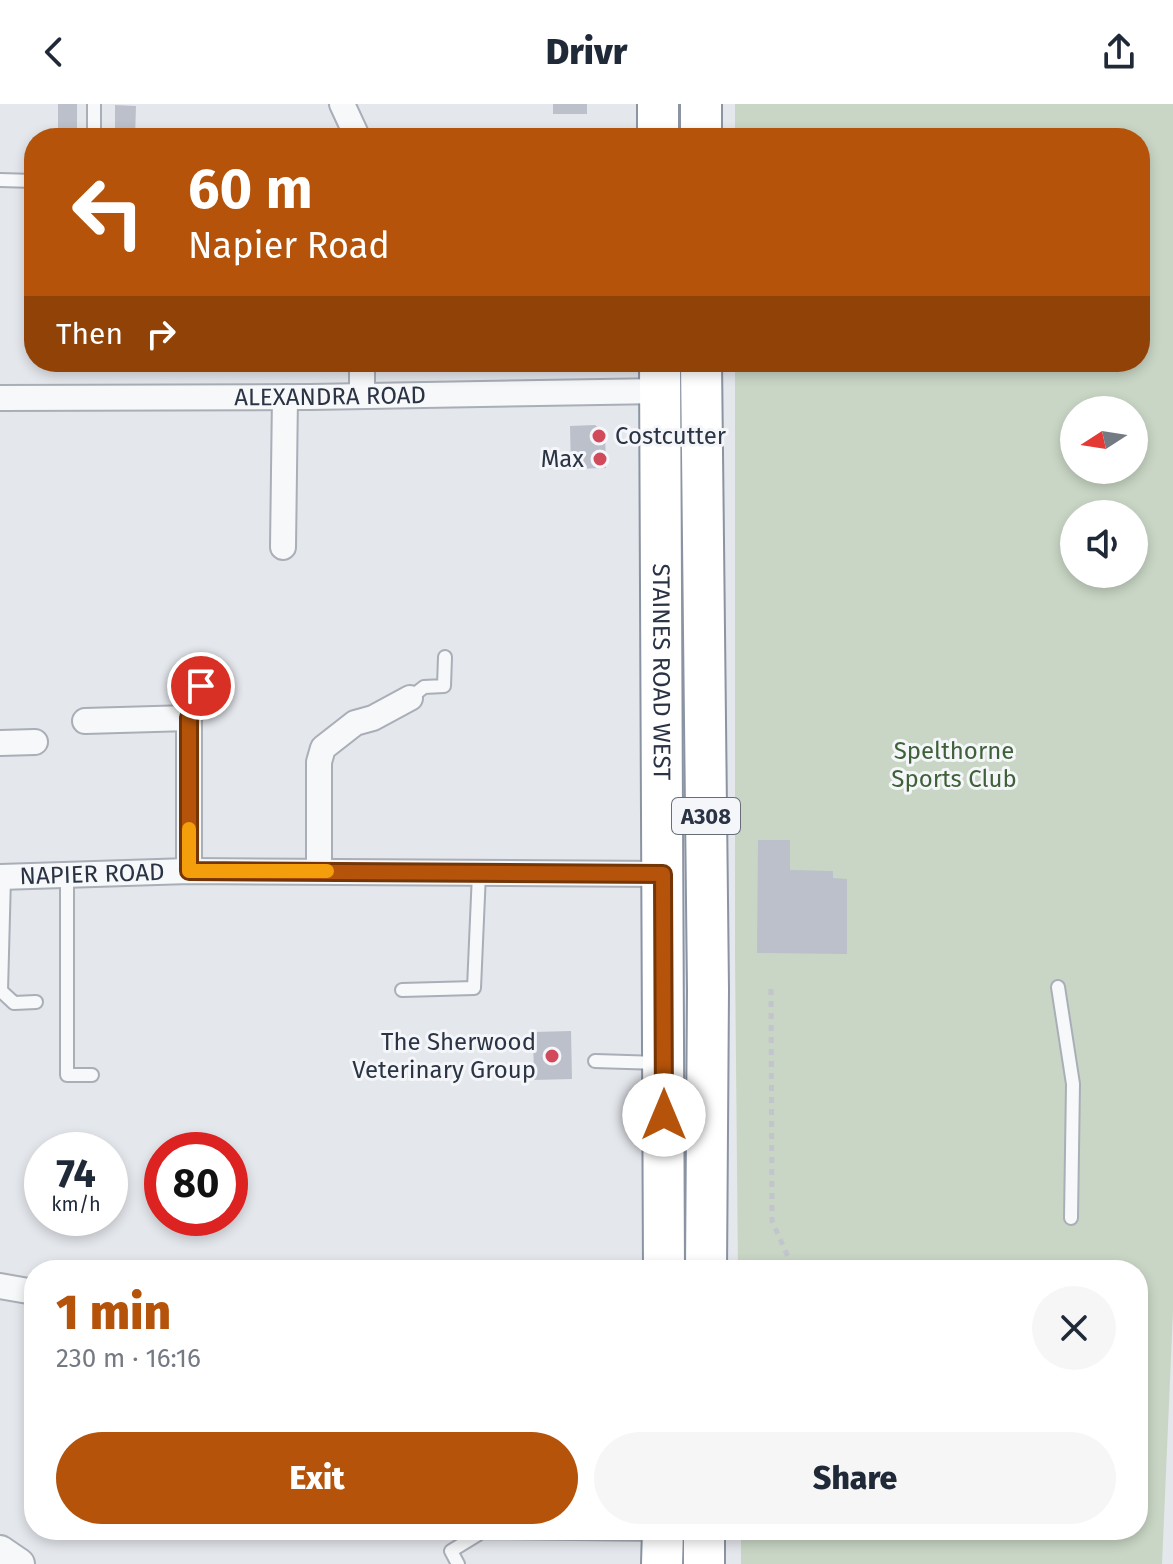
<!DOCTYPE html>
<html lang="en">
<head>
<meta charset="utf-8">
<style>
	:root { --surface:#fff; --page:#f6f6f7; --text:#1f2937; --muted:#747a83; --accent:#b45309 }
	body { margin:0; font-family:"Fira Sans",sans-serif; background:var(--page); color:var(--text); height:100vh; display:flex; flex-direction:column; font-size:30px; white-space:nowrap }
	* { box-sizing:border-box; margin:0 }
	p { font-size:26px; color:var(--muted) }
	.icon { flex:none; width:44px; height:44px; fill:none; stroke:currentColor; stroke-width:2; stroke-linecap:round; stroke-linejoin:round }
	.map { position:relative; flex:1; overflow:hidden }
	.details { position:absolute; left:24px; top:1156px; width:1124px; height:280px; display:flex; flex-direction:column; background:var(--surface); border-radius:32px; box-shadow:0 4px 12px #0003 }
	.details>* { flex:none }
	.guide { position:absolute; left:24px; top:24px; width:1126px; height:244px; border-radius:32px; box-shadow:0 4px 12px #0003; background:#b45309; color:#fff; overflow:hidden }
	.needle { width:52px; rotate:258deg }
	.fabs { position:absolute; left:1060px; top:292px; display:grid; gap:16px }
	.fabs a { display:grid; place-items:center; width:88px; height:88px; border-radius:50%; background:var(--surface); box-shadow:0 4px 12px #0003; font-size:40px }
	.speed { position:absolute; left:24px; top:1028px; display:flex; gap:16px; font-size:40px; font-weight:700; text-align:center }
	.speed>* { display:grid; place-content:center; width:104px; height:104px; border-radius:50%; background:var(--surface); box-shadow:0 4px 12px #0003; line-height:1 }
	.speed small { font-size:20px; font-weight:400 }
	.speed .limit { border:12px solid #d22; background:#fff; color:#111 }
	.pin { position:absolute; display:grid; place-items:center; width:68px; height:68px; color:#fff; margin:-34px; border:4px solid #fff; border-radius:50%; box-shadow:0 2px 8px #0007 }
	.me { position:absolute; width:88px; margin:-44px; rotate:0deg; stroke-linejoin:round; filter:drop-shadow(0 0 6px #0008) }
	.turn { display:flex; align-items:center; gap:28px; height:168px; padding:0 32px; font-size:36px }
	.turn .icon { width:104px; height:104px; stroke-width:2.5 }
	.turn b { display:block; font-size:56px; line-height:68px }
	.then { display:flex; align-items:center; height:76px; padding:0 32px; background:#0003; gap:16px; font-size:30px }
	.round { display:grid; place-items:center; flex:none; width:84px; height:84px; border-radius:42px; background:var(--page) }
	.overview { display:flex; align-items:center; justify-content:space-between; height:136px; padding:0 32px }
	h1 { font-size:48px; font-weight:800; line-height:60px; color:var(--accent) }
	.primary-button { display:flex; gap:16px; margin-top:auto; padding:16px 32px }
	.primary-button a { flex:1; height:92px; border-radius:48px; background:var(--accent); color:#fff; font-size:32px; font-weight:800; line-height:92px; text-align:center }
	.primary-button a+a { background:var(--page); color:var(--text) }
	header { display:flex; justify-content:space-between; align-items:center; height:104px; padding:0 32px; background:var(--surface); font-size:36px; font-weight:800 }
	.map>svg:first-child { display:block }
	.green { fill:#c9d6c5; fill-rule:evenodd }
	.building { fill:#bbc0ca }
	.lines { fill:none; stroke-linecap:round; stroke-linejoin:round }
	.service-casing { stroke:#a9aeb7; stroke-width:16 }
	.minor-casing { stroke:#a9aeb7; stroke-width:28 }
	.tertiary-casing { stroke:#a9aeb7; stroke-width:34 }
	.trunk-casing { stroke:#8b94a3; stroke-width:44 }
	.path { stroke:#c2c5cb; stroke-width:5; stroke-dasharray:6 6; stroke-linecap:butt }
	.service { stroke:#f7f8fa; stroke-width:12 }
	.minor { stroke:#f7f8fa; stroke-width:24 }
	.tertiary { stroke:#f7f8fa; stroke-width:30 }
	.trunk { stroke:#fff; stroke-width:40 }
	.route-casing { stroke:#753606; stroke-width:20 }
	.route { stroke:#b45309; stroke-width:14 }
	.slow { stroke:#f59e0b; stroke-width:14 }
	.poi-dot { fill:#d1495b; stroke:#f4f6f9; stroke-width:3 }
	.labels { text-anchor:middle; dominant-baseline:central; stroke-width:6; stroke-linejoin:round; paint-order:stroke }
	.shield { fill:#f4f6f9; stroke:#676e7b; stroke-width:2 }
	.shield-label { font-size:22px; font-weight:bold; fill:#2b3445 }
	.street-label { font-size:24px; fill:#2b3445; stroke:#f4f6f9 }
	.poi-label { font-size:24px; fill:#2b3445; stroke:#f4f6f9; text-anchor:end }
	.park-label { font-size:24px; fill:#3f6138; stroke:#f4f6f9 }
</style>
</head>
<body>
<header><svg class="icon" aria-label="back" viewBox="0 0 24 24"><path d="M15 5l-7 7 7 7"/></svg>Drivr<svg class="icon" aria-label="share" viewBox="0 0 24 24"><path d="M12 15V3M7 8l5-5 5 5M5 13v7h14v-7"/></svg></header>
<div class="map">
<svg width="1173" height="1460" viewBox="0 0 1173 1460">
	<rect width="100%" height="100%" fill="#e4e7ec"/>
	<!-- green -->
	<path class="green" d="M 735,0 L 1173,0 L 1173,1207 L 1162,1460 L 741,1460 L 741,1426 L 1138,1426 L 1138,1166 L 738,1166 L 735,852 L 735,258 L 1140,258 L 1140,34 L 735,34 ZM 1074,306 L 1134,306 L 1134,366 L 1074,366 ZM 1074,410 L 1134,410 L 1134,470 L 1074,470 Z"/>
	<!-- building -->
	<path class="building" d="M 58,0 L 77,0 L 77,34 L 58,34 Z
		M 553,0 L 587,0 L 587,10 L 553,10 Z
		M 115,1 L 136,2 L 135,34 L 115,34 Z
		M 595,321 L 605,329 L 606,364 L 571,365 L 570,322 Z
		M 758,736 L 790,736 L 790,766 L 833,767 L 833,774 L 847,775 L 847,850 L 757,849 Z
		M 571,927 L 572,975 L 534,976 L 533,928 Z"/>
	<g class="lines">
		<defs>
			<path id="service" d="M 94,0 L 94,34
				M 0,76 L 34,77
				M 410,594 L 424,583 L 444,582 L 445,553
				M 67,772 L 67,971 L 92,971
				M 4,773 L 1,887 L 14,899 L 36,898
				M 1058,883 L 1073,980 L 1071,1114
				M 402,886 L 474,884 L 479,769
				M 595,957 L 659,959
				M 458,1460 L 451,1447 L 482,1428 L 659,1430"/>
			<g id="minor">
				<path d="M 342,0 L 355,28 L 356,34"/>
				<path d="M 362,258 L 362,292"/>
				<path id="s1" d="M 0,294 L 310,293 L 661,287"/>
				<path d="M 283,443 L 285,293"/>
				<path d="M 85,617 L 189,614 L 201,582"/>
				<path d="M 0,639 L 35,638"/>
				<path d="M 189,767 L 189,614"/>
				<path d="M 319,767 L 319,658 L 323,644 L 355,619 L 373,614 L 410,594"/>
				<path id="s2" d="M 0,773 L 189,767 L 663,770"/>
				<path d="M 0,1182 L 34,1188"/>
			</g>
			<path id="tertiary" d="M 0,1447 L 19,1460"/>
			<g id="trunk">
				<path d="M 658,0 L 658,34"/>
				<path d="M 701,0 L 701,34"/>
				<path id="s3" d="M 660,258 L 664,1166"/>
				<path d="M 701,258 L 708,886 L 706,1166"/>
				<path d="M 662,1460 L 663,1426"/>
				<path d="M 704,1460 L 704,1426"/>
			</g>
		</defs>
		<!-- service casing -->
		<use href="#service" class="service-casing"/>
		<!-- minor casing -->
		<use href="#minor" class="minor-casing"/>
		<!-- tertiary casing -->
		<use href="#tertiary" class="tertiary-casing"/>
		<!-- trunk casing -->
		<use href="#trunk" class="trunk-casing"/>
		<!-- path -->
		<path class="path" d="M 771,885 L 772,1117 L 794,1166"/>
		<!-- service -->
		<use href="#service" class="service"/>
		<!-- minor -->
		<use href="#minor" class="minor"/>
		<!-- tertiary -->
		<use href="#tertiary" class="tertiary"/>
		<!-- trunk -->
		<use href="#trunk" class="trunk"/>
	</g>
	<g class="lines">
		<defs>
			<path id="route" d="M 201,582 L 189,614 L 189,767 L 663,770 L 664,1011"/>
		</defs>
		<!-- route casing -->
		<use href="#route" class="route-casing"/>
		<!-- route -->
		<use href="#route" class="route"/>
		<!-- slow -->
		<path class="slow" d="M 189,725 L 189,767 L 327,767"/>
	</g>
	<!-- markers -->
	<g class="poi-dot">
		<circle cx="599" cy="332" r="8"/>
		<circle cx="600" cy="355" r="8"/>
		<circle cx="552" cy="952" r="8"/>
	</g>
	<g class="labels">
		<!-- shield labels -->
		<rect class="shield" x="672" y="694" width="68" height="36" rx="6"/>
		<g class="shield-label">
			<text x="706" y="712">A308</text>
		</g>
		<!-- street labels -->
		<g class="street-label">
			<text stroke="none"><textPath href="#s1" startOffset="330">ALEXANDRA ROAD</textPath></text>
			<text stroke="none"><textPath href="#s3" startOffset="310">STAINES ROAD WEST</textPath></text>
			<text stroke="none"><textPath href="#s2" startOffset="92">NAPIER ROAD</textPath></text>
		</g>
		<!-- poi labels -->
		<g class="poi-label">
			<text x="615" y="332" text-anchor="start">Costcutter</text>
			<text x="584" y="355">Max</text>
			<text x="536" y="938">The Sherwood<tspan x="536" dy="28">Veterinary Group</tspan></text>
		</g>
		<!-- park labels -->
		<g class="park-label">
			<text x="954" y="647">Spelthorne<tspan x="954" dy="28">Sports Club</tspan></text>
		</g>
	</g>
</svg>
<div class="fabs">
<a><svg class="needle" viewBox="-14 -14 28 28"><path d="M0-13l5 13h-10z" fill="#e53935"/><path d="M0 13l5-13h-10z" fill="#747a83"/></svg></a>
<a><svg class="icon" aria-label="sound" viewBox="0 0 24 24"><path d="M4 9h4l5-4v14l-5-4H4zM17 9q2 3 0 6"/></svg></a>
</div>
<div class="speed"><div>74<small>km/h</small></div><div class="limit">80</div></div>
<div class="pin" style="left:201px;top:582px;background:#d93025"><svg class="icon" aria-label="arrive" viewBox="0 0 24 24"><path d="M6 21V4h12l-3 4 3 4H6"/></svg></div>
<svg class="me" style="left:664px;top:1011px" viewBox="-20 -20 40 40"><circle r="19" fill="#fff"/><path d="M0-13L10 11 0 6-10 11z" fill="#b45309"/></svg>
<div class="guide">
<div class="turn"><svg class="icon" aria-label="left" viewBox="0 0 24 24"><path d="M17 20v-9H6M10 6l-5 5 5 5"/></svg><div><b>60 m</b>Napier Road</div></div>
<div class="then">Then<svg class="icon" aria-label="right" viewBox="0 0 24 24"><path d="M7 20v-9h11M14 6l5 5-5 5"/></svg></div>
</div>
<section class="details">
<div class="overview"><div><h1>1 min</h1><p>230 m · 16:16</p></div><a class="round"><svg class="icon" aria-label="close" viewBox="0 0 24 24"><path d="M6 6l12 12M18 6L6 18"/></svg></a></div>
<div class="primary-button"><a>Exit</a><a>Share</a></div>
</section>
</div>
</body>
</html>
